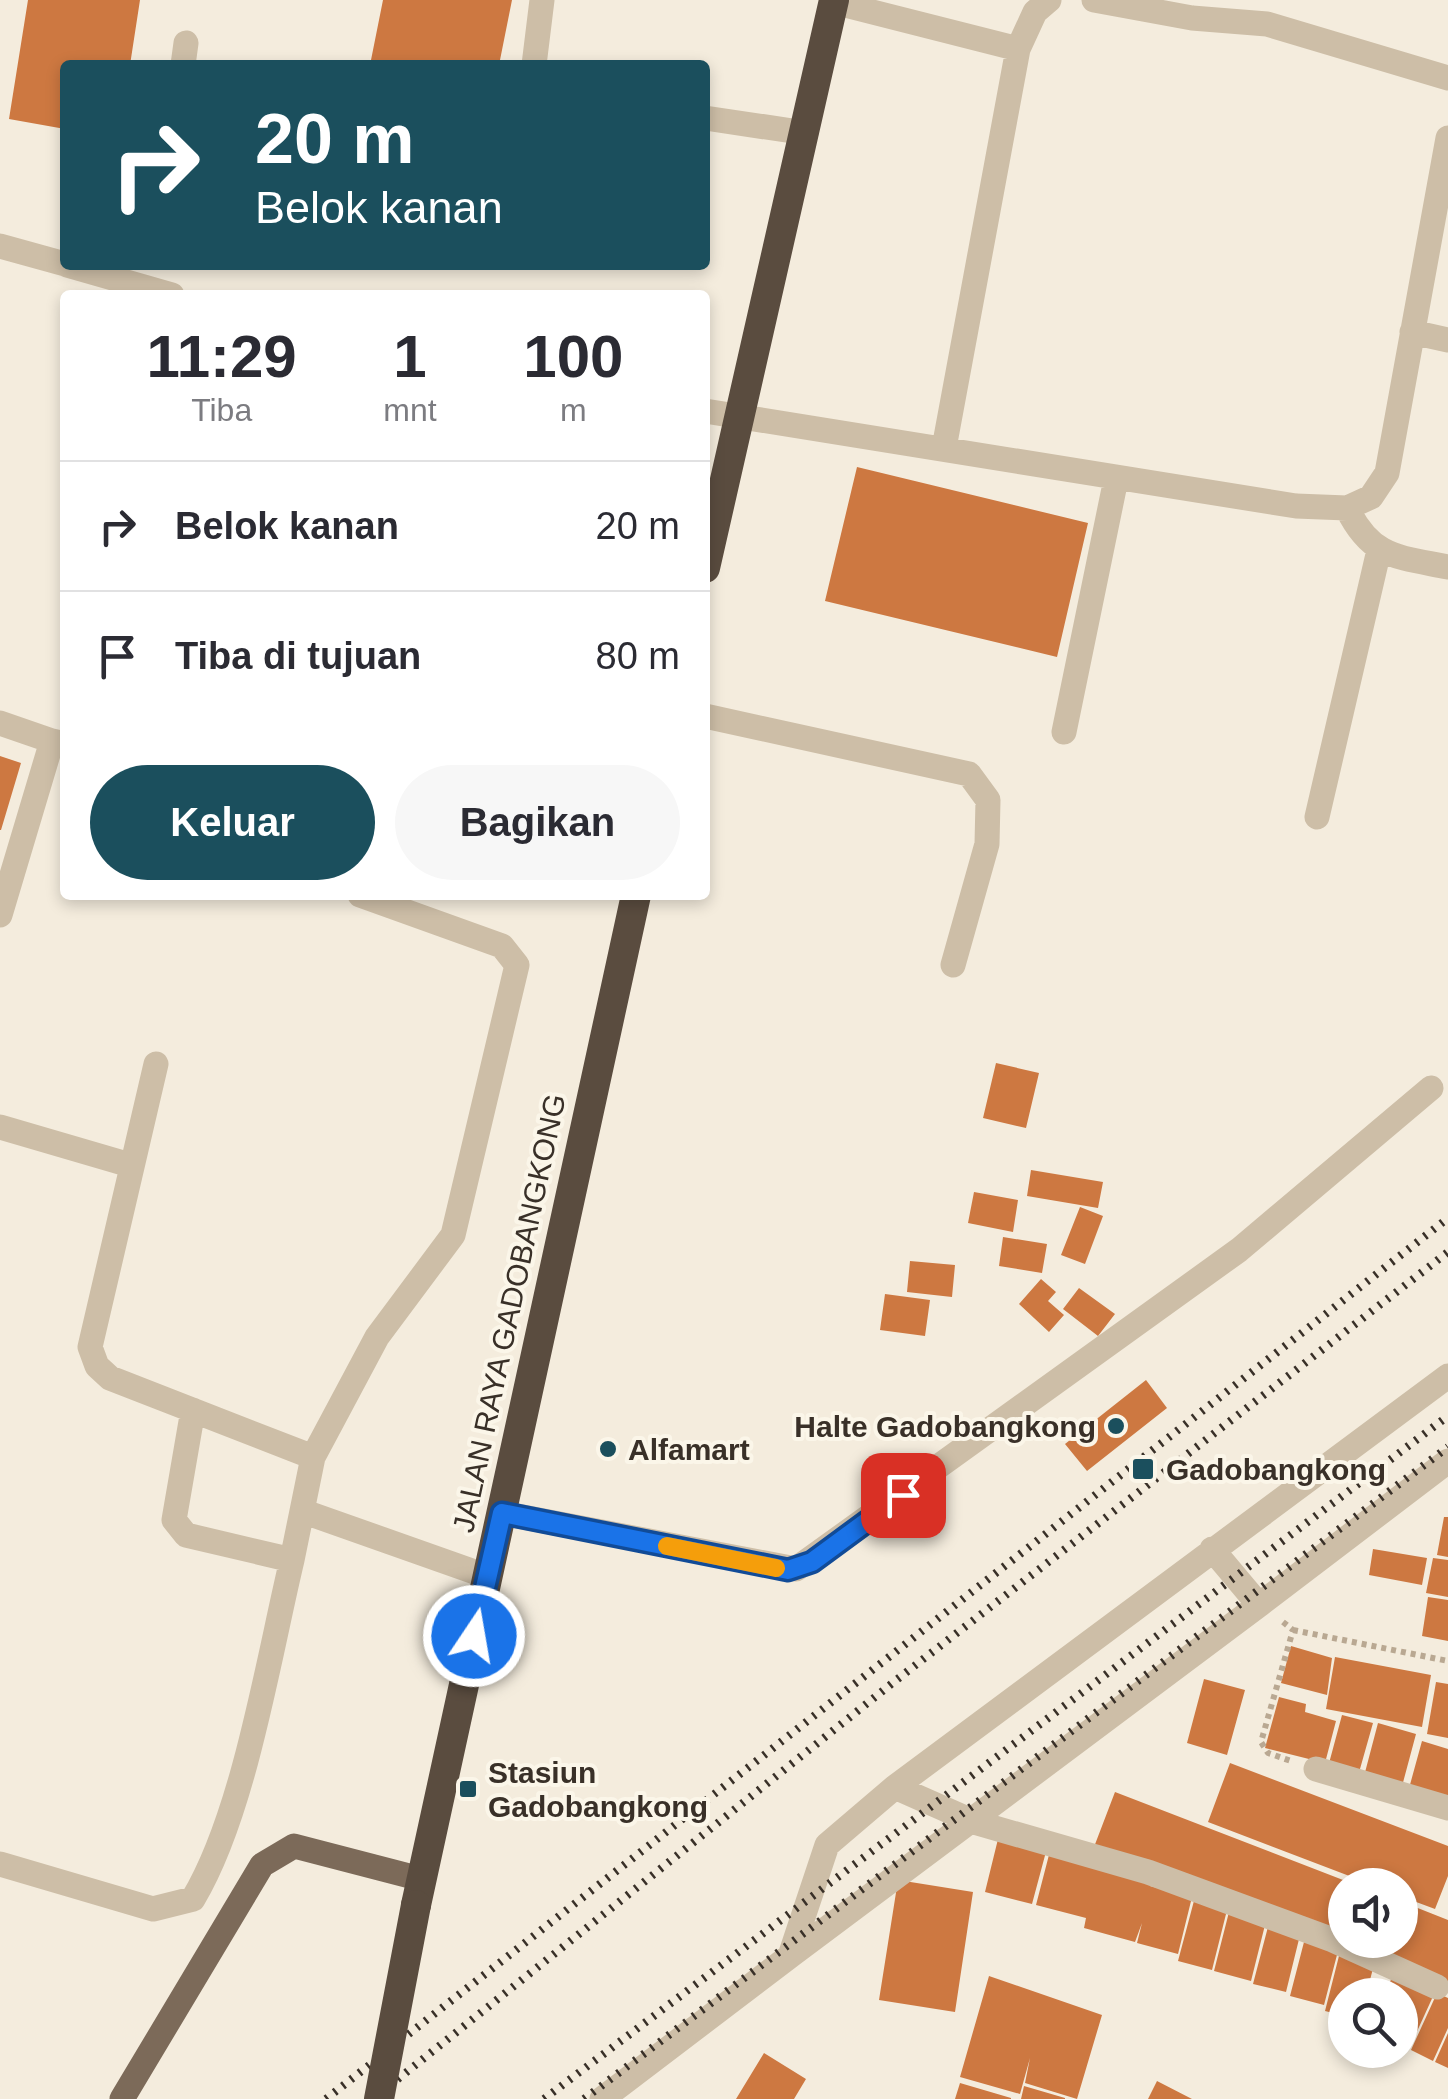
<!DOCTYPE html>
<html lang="id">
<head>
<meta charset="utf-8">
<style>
	:root { --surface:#fff; --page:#f7f7f7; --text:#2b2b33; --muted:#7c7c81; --line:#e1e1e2; --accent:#1b4f5d }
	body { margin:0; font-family:Helvetica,sans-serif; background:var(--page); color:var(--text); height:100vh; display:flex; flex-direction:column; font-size:38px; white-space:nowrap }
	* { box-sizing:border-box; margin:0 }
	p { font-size:32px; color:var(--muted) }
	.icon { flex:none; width:55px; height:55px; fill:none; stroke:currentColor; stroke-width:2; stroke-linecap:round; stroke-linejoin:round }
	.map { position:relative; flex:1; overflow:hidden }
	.side { position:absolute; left:60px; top:290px; width:650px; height:610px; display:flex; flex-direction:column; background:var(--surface); border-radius:10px; box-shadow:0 5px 15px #0003 }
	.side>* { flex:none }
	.banner { position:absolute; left:60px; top:60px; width:650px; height:210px; border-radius:10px; box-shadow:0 5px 15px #0003; background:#1b4f5d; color:#fff; overflow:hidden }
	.tools { position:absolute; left:1328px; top:1868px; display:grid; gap:20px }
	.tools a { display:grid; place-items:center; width:90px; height:90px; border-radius:50%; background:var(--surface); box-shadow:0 5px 15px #0003; font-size:50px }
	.pin { position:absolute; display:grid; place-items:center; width:85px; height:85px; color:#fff; margin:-42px; border-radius:20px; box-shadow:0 5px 15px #0006 }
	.me { position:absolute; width:110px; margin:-55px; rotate:12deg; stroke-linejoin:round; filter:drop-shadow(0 0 8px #0008) }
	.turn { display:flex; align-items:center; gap:35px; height:210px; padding:0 30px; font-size:45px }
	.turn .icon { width:130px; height:130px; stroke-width:2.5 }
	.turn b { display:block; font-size:70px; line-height:85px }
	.eta { display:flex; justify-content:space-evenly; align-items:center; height:170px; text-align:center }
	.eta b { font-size:60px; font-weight:600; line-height:70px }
	.button { display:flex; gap:20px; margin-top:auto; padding:20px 30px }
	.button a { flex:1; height:115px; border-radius:60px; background:var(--accent); color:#fff; font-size:40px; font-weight:600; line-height:115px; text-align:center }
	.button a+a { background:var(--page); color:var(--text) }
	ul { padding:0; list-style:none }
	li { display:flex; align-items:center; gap:30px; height:130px; padding:0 30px; border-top:2px solid var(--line) }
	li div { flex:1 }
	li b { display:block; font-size:38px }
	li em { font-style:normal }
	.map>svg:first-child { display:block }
	.building { fill:#cd7841 }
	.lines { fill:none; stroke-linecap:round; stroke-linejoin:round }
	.path { stroke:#b9a892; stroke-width:6; stroke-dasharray:5 5; stroke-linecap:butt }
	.minor { stroke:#cdbea7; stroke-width:25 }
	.major { stroke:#7c6a59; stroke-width:25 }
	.highway { stroke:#5a4c3f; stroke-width:30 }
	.rail { stroke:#393028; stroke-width:8; stroke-dasharray:2.5 8; stroke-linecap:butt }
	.highway-bridge { stroke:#5a4c3f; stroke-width:30 }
	.route-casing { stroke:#114b97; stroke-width:25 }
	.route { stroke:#1a73e8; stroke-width:18 }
	.slow { stroke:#f59e0b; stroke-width:18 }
	.poi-dot { fill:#1b4f5d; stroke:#fbf6e9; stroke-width:4 }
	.labels { text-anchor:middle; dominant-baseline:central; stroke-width:8; stroke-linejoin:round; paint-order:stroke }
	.street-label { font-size:30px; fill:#393028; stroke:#fbf6e9 }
	.poi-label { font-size:30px; font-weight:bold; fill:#393028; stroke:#fbf6e9; text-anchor:start }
</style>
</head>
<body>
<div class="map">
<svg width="1448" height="2099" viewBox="0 0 1448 2099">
	<rect width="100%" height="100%" fill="#f4ecdd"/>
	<!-- building -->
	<path class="building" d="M 28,0 L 140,0 L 130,65 L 65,65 L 65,129 L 9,119 Z
		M 383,0 L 512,0 L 499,65 L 370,65 Z
		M 857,467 L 1088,523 L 1057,657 L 825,601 Z
		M 0,756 L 21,763 L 1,830 L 0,830 Z
		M 996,1063 L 1039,1073 L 1026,1128 L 983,1118 Z
		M 1031,1170 L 1103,1182 L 1098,1208 L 1027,1196 Z
		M 974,1192 L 1018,1200 L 1013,1232 L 968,1223 Z
		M 1080,1207 L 1103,1216 L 1085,1264 L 1061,1255 Z
		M 1003,1237 L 1047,1244 L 1042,1273 L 999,1266 Z
		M 910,1261 L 955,1265 L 952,1297 L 907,1292 Z
		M 1041,1279 L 1056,1292 L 1048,1301 L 1064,1315 L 1049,1332 L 1019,1304 Z
		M 1079,1288 L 1115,1314 L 1098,1336 L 1063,1309 Z
		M 885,1294 L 930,1300 L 925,1336 L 880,1330 Z
		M 1146,1380 L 1167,1408 L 1087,1471 L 1065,1444 Z
		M 1444,1517 L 1448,1517 L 1448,1557 L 1437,1555 Z
		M 1373,1549 L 1427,1558 L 1422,1585 L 1369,1575 Z
		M 1433,1558 L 1448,1560 L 1448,1597 L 1426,1593 Z
		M 1428,1597 L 1448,1600 L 1448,1641 L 1422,1636 Z
		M 1291,1646 L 1332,1658 L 1327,1695 L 1281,1683 Z
		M 1335,1657 L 1431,1675 L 1422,1727 L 1326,1709 Z
		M 1204,1679 L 1245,1690 L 1227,1755 L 1187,1743 Z
		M 1436,1682 L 1448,1684 L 1448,1738 L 1427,1734 Z
		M 1279,1697 L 1306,1704 L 1305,1712 L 1336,1721 L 1325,1763 L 1265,1748 Z
		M 1342,1715 L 1373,1723 L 1358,1776 L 1328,1767 Z
		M 1378,1723 L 1416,1734 L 1401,1790 L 1363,1780 Z
		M 1422,1741 L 1448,1749 L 1448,1803 L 1408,1792 Z
		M 1230,1763 L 1448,1846 L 1448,1876 L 1435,1909 L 1400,1896 L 1400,1885 L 1373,1885 L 1208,1822 Z
		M 1115,1792 L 1356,1885 L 1345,1885 L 1345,1940 L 1400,1940 L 1400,1901 L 1448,1920 L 1448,1982 L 1094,1847 Z
		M 999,1835 L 1047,1848 L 1032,1904 L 985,1892 Z
		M 1050,1851 L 1153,1876 L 1150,1886 L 1192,1897 L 1178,1954 L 1137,1943 L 1142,1923 L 1135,1942 L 1084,1928 L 1086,1918 L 1036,1905 Z
		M 898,1880 L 973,1892 L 955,2012 L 879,2000 Z
		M 1195,1897 L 1228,1906 L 1212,1970 L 1178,1961 Z
		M 1229,1912 L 1266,1921 L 1251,1981 L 1214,1971 Z
		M 1269,1923 L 1301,1931 L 1286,1992 L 1253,1984 Z
		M 1304,1942 L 1338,1951 L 1324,2005 L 1290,1996 Z
		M 1340,1952 L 1375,1961 L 1366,1995 L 1345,1995 L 1345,2016 L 1325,2011 Z
		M 1394,1973 L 1435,1992 L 1409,2049 L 1400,2045 L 1400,1995 L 1384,1995 Z
		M 989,1976 L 1102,2015 L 1077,2099 L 1025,2083 L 1030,2058 L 1020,2094 L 960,2077 Z
		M 1437,1993 L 1448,1998 L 1448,2028 L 1433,2061 L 1411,2050 Z
		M 1448,2033 L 1448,2068 L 1435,2062 Z
		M 764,2053 L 806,2079 L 794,2099 L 736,2099 Z
		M 1157,2081 L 1192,2099 L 1148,2099 Z
		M 960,2083 L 1011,2098 L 1011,2099 L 955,2099 Z
		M 1024,2086 L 1065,2098 L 1065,2099 L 1021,2099 Z"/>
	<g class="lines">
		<!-- path -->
		<path class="path" d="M 1283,1622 L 1293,1630 L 1261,1742 L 1268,1753 L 1291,1761
			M 1293,1630 L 1448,1661"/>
		<!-- minor -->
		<path class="minor" d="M 1094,0 L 1192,18 L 1267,24 L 1448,78
			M 833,2 L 1018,49 L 1035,12 L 1049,0
			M 183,65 L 186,43
			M 534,65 L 542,0
			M 705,118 L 806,133
			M 0,246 L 65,264
			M 67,265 L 172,295
			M 1412,332 L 1448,340
			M 705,411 L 1296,506 L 1347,508 L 1371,497 L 1387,473 L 1448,138
			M 944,448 L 1018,49
			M 1347,508 C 1371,558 1398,557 1448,567
			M 705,716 L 969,774 L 988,800 L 987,844 L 953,965
			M 0,723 L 52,741
			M 1064,732 L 1116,479
			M 1317,817 L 1379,550
			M 0,915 L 52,741 L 65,744
			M 156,1064 L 90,1347 L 97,1366 L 110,1378 L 313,1457 L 302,1511
			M 0,1127 L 130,1165
			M 193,1410 L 174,1520 L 186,1535 L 292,1560 L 302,1511 L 486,1576
			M 313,1457 L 377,1337 L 453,1235 L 517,965 L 502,946 L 360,895
			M 502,1513 L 796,1569 L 1239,1250 L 1431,1088
			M 1259,1605 L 1448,1461
			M 1316,1769 L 1448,1808
			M 895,1787 L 974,1822 L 1148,1872 L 1333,1940 L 1437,1987
			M 0,1864 L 153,1909 L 193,1899 C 244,1814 268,1660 292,1560
			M 790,1956 L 1259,1605 L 1212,1549
			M 602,2099 L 790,1956 L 827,1845 L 895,1787 L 1448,1376"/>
		<!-- major -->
		<path class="major" d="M 122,2099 L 262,1865 L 294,1846 L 421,1879"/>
		<!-- highway -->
		<path class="highway" d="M 705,568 L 834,0
			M 416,1905 L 636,895"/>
		<!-- rail -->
		<path class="rail" d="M 326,2099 L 1448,1218
			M 373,2099 L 895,1681 L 1448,1252
			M 544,2099 L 1448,1416
			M 584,2099 L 1448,1447"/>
		<!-- highway-bridge -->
		<path class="highway-bridge" d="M 379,2099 L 416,1905"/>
	</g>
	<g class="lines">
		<defs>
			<path id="route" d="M 474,1636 L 502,1513 L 788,1570 L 812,1562 L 903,1495"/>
		</defs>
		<!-- route casing -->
		<use href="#route" class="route-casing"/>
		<!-- route -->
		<use href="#route" class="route"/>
		<!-- slow -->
		<path class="slow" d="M 667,1546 L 776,1568"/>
	</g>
	<!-- markers -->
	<g class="poi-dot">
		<circle cx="1116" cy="1426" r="10"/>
		<circle cx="608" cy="1449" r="10"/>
		<rect x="1131" y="1457" width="24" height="24" rx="5"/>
		<rect x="458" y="1779" width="20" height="20" rx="5"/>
	</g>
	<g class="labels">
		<!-- street labels -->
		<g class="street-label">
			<text transform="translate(509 1313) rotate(-78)">JALAN RAYA GADOBANGKONG</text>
		</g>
		<!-- poi labels -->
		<g class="poi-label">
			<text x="1096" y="1426" text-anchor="end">Halte Gadobangkong</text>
			<text x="628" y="1449">Alfamart</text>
			<text x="1166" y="1469">Gadobangkong</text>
			<text x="488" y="1772">Stasiun<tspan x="488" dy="34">Gadobangkong</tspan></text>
		</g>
	</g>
</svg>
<div class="tools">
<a><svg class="icon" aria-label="sound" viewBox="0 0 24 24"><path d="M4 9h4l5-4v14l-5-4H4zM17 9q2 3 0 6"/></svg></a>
<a><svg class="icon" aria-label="search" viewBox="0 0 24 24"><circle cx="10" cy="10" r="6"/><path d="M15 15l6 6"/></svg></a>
</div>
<div class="pin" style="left:903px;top:1495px;background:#d93025"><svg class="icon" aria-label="arrive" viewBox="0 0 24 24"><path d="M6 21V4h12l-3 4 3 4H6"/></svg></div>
<svg class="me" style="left:474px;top:1636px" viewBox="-20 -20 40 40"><circle r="17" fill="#1a73e8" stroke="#fff" stroke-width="3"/><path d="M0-11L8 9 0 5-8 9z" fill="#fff"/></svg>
<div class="banner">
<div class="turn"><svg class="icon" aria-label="right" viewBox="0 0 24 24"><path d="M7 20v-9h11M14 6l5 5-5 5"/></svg><div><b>20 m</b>Belok kanan</div></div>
</div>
<section class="side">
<div class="eta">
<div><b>11:29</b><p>Tiba</p></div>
<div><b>1</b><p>mnt</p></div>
<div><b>100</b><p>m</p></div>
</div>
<ul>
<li><svg class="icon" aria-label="right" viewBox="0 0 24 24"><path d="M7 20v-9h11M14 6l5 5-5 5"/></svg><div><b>Belok kanan</b></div><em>20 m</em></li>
<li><svg class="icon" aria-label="arrive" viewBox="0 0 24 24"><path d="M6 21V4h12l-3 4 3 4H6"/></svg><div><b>Tiba di tujuan</b></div><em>80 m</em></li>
</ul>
<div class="button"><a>Keluar</a><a>Bagikan</a></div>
</section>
</div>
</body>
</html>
